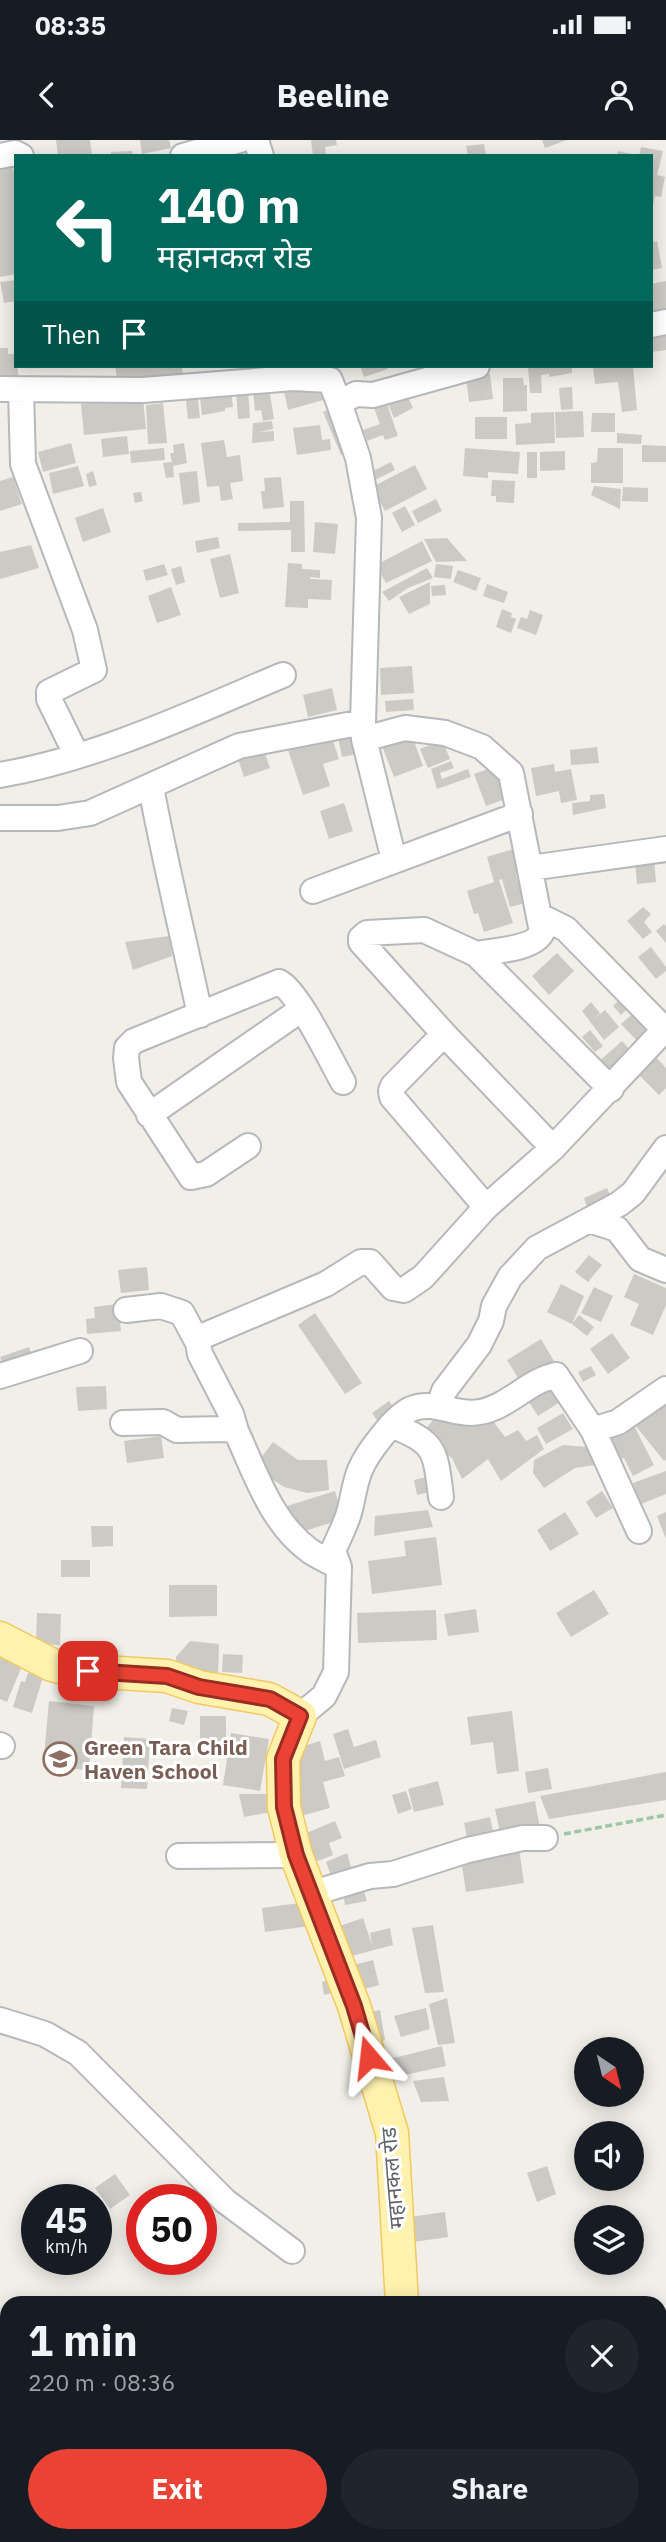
<!DOCTYPE html>
<html lang="en">
<head>
<meta charset="utf-8">
<style>
	:root { --surface:#171b24; --page:#20242c; --text:#f1f3f6; --muted:#9ea1a6; --accent:#ea4335 }
	body { margin:0; font-family:"IBM Plex Sans","Noto Sans Devanagari",sans-serif; background:var(--page); color:var(--text); height:100vh; display:flex; flex-direction:column; font-size:26px; white-space:nowrap }
	* { box-sizing:border-box; margin:0 }
	p { font-size:23px; color:var(--muted) }
	.icon { flex:none; width:38px; height:38px; fill:none; stroke:currentColor; stroke-width:2; stroke-linecap:round; stroke-linejoin:round }
	.map { position:relative; flex:1; overflow:hidden }
	.details { position:absolute; left:0px; top:2156px; width:667px; height:247px; display:flex; flex-direction:column; background:var(--surface); border-radius:21px 21px 0 0; box-shadow:0 4px 18px #0003 }
	.details>* { flex:none }
	.guide { position:absolute; left:14px; top:14px; width:639px; height:214px; border-radius:0px; box-shadow:0 4px 18px #0003; background:#00695c; color:#fff; overflow:hidden }
	.needle { width:46px; rotate:145deg }
	.tools { position:absolute; left:574px; top:1897px; display:grid; gap:14px }
	.tools a { display:grid; place-items:center; width:70px; height:70px; border-radius:50%; background:var(--surface); box-shadow:0 4px 18px #0003; font-size:35px }
	.speed { position:absolute; left:21px; top:2044px; display:flex; gap:14px; font-size:35px; font-weight:700; text-align:center }
	.speed>* { display:grid; place-content:center; width:91px; height:91px; border-radius:50%; background:var(--surface); box-shadow:0 4px 18px #0003; line-height:1 }
	.speed small { font-size:18px; font-weight:400 }
	.speed .limit { border:10px solid #d22; background:#fff; color:#111 }
	.pin { position:absolute; display:grid; place-items:center; width:60px; height:60px; color:#fff; margin:-30px; border-radius:14px; box-shadow:0 4px 10px #0006 }
	.me { position:absolute; width:77px; margin:-38px; rotate:343deg; stroke-linejoin:round; filter:drop-shadow(0 0 5px #0008) }
	.turn { display:flex; align-items:center; gap:24px; height:147px; padding:0 28px; font-size:32px }
	.turn .icon { width:91px; height:91px; stroke-width:2.5 }
	.turn b { display:block; font-size:49px; line-height:60px }
	.then { display:flex; align-items:center; height:66px; padding:0 28px; background:#0003; gap:14px; font-size:26px }
	.round { display:grid; place-items:center; flex:none; width:74px; height:74px; border-radius:37px; background:var(--page) }
	.headline { display:flex; align-items:center; justify-content:space-between; height:119px; padding:0 28px }
	h1 { font-size:42px; font-weight:800; line-height:52px }
	.cta { display:flex; gap:14px; margin-top:auto; padding:14px 28px }
	.cta a { flex:1; height:80px; border-radius:42px; background:var(--accent); color:#fff; font-size:28px; font-weight:800; line-height:80px; text-align:center }
	.cta a+a { background:var(--page); color:var(--text) }
	.status { display:flex; justify-content:space-between; align-items:center; height:49px; padding:0 35px; background:var(--surface); direction:ltr }
	.status svg { height:19px; fill:currentColor }
	header { display:flex; justify-content:space-between; align-items:center; height:91px; padding:0 28px; background:var(--surface); font-size:32px; font-weight:800 }
	.map>svg:first-child { display:block }
	.building { fill:#cccac5 }
	.lines { fill:none; stroke-linecap:round; stroke-linejoin:round }
	.minor-casing { stroke:#b5b8bc; stroke-width:28 }
	.major-casing { stroke:#f2c960; stroke-width:35 }
	.path { stroke:#9cc7a9; stroke-width:3.5; stroke-dasharray:7 3.5; stroke-linecap:butt }
	.minor { stroke:#fff; stroke-width:24 }
	.major { stroke:#fff2af; stroke-width:32 }
	.route-casing { stroke:#982c22; stroke-width:18 }
	.route { stroke:#ea4335; stroke-width:12 }
	.labels { text-anchor:middle; dominant-baseline:central; stroke-width:6; stroke-linejoin:round; paint-order:stroke }
	.education-label { font-size:21px; font-weight:bold; fill:#785e54; stroke:#fff; text-anchor:start }
	.street-label { font-size:21px; fill:#5f6368; stroke:#fff }
</style>
</head>
<body>
<div class="status"><b>08:35</b><svg viewBox="0 0 49 12"><path d="M0 12V9h3v3zM5 12V6h3v6zM10 12V3h3v9zM15 12V0h3v12zM26 1h20v11H26zM47 4h2v5h-2z"/></svg></div>
<header><svg class="icon" aria-label="back" viewBox="0 0 24 24"><path d="M15 5l-7 7 7 7"/></svg>Beeline<svg class="icon" aria-label="person" viewBox="0 0 24 24"><circle cx="12" cy="8" r="4"/><path d="M4 21q1-7 8-7t8 7"/></svg></header>
<div class="map">
<svg width="666" height="2402" viewBox="0 0 666 2402">
	<rect width="100%" height="100%" fill="#f1efe8"/>
	<!-- building -->
	<path class="building" d="M 56,0 L 90,0 L 92,16 L 58,16 Z
		M 140,0 L 169,0 L 171,8 L 142,14 Z
		M 311,0 L 336,0 L 337,5 L 325,7 L 326,15 L 313,16 Z
		M 542,0 L 567,0 L 545,8 Z
		M 484,4 L 486,16 L 468,16 L 466,6 Z
		M 641,7 L 663,11 L 657,35 L 665,37 L 661,57 L 655,56 L 652,69 L 651,16 L 639,16 Z
		M 132,11 L 133,16 L 111,16 L 111,12 Z
		M 618,11 L 635,15 L 634,16 L 617,16 Z
		M 12,20 L 16,47 L 16,134 L 0,137 L 0,22 Z
		M 657,101 L 662,128 L 651,130 L 651,102 Z
		M 16,140 L 16,161 L 4,163 L 0,142 Z
		M 666,141 L 666,171 L 651,173 L 651,144 Z
		M 666,194 L 666,210 L 651,212 L 651,196 Z
		M 0,208 L 8,208 L 8,214 L 16,214 L 19,240 L 0,241 Z
		M 115,226 L 182,226 L 183,237 L 118,244 Z
		M 360,226 L 387,226 L 388,229 L 364,237 Z
		M 528,226 L 572,226 L 572,233 L 549,237 L 549,234 L 541,235 L 542,253 L 530,253 Z
		M 593,226 L 633,226 L 637,270 L 622,272 L 618,242 L 595,244 Z
		M 490,234 L 493,259 L 469,262 L 466,237 Z
		M 503,238 L 523,238 L 524,245 L 527,245 L 527,271 L 503,272 Z
		M 319,242 L 327,259 L 288,270 L 283,246 Z
		M 572,247 L 573,269 L 561,270 L 559,248 Z
		M 231,248 L 233,267 L 225,268 L 225,271 L 202,275 L 199,249 Z
		M 269,248 L 274,279 L 263,281 L 261,270 L 255,271 L 253,250 Z
		M 197,250 L 200,278 L 188,279 L 185,252 Z
		M 248,250 L 250,278 L 238,279 L 236,251 Z
		M 407,254 L 413,268 L 394,278 L 387,261 Z
		M 143,258 L 146,289 L 84,295 L 81,264 Z
		M 385,258 L 398,296 L 385,300 L 383,295 L 367,301 L 363,290 L 380,284 L 372,263 Z
		M 163,263 L 167,303 L 148,304 L 146,265 Z
		M 333,268 L 352,312 L 341,315 L 323,272 Z
		M 583,271 L 584,297 L 556,298 L 555,272 Z
		M 554,272 L 555,303 L 516,305 L 515,284 L 531,283 L 531,273 Z
		M 592,273 L 615,273 L 615,292 L 591,292 Z
		M 475,277 L 507,277 L 507,299 L 475,299 Z
		M 272,281 L 273,289 L 259,292 L 274,291 L 274,301 L 252,303 L 253,283 Z
		M 320,285 L 322,300 L 330,299 L 331,310 L 297,315 L 293,288 Z
		M 617,293 L 642,295 L 641,304 L 617,303 Z
		M 127,296 L 129,314 L 103,317 L 101,299 Z
		M 224,300 L 227,317 L 240,315 L 243,341 L 230,343 L 233,359 L 221,361 L 219,346 L 207,347 L 201,303 Z
		M 71,303 L 76,323 L 43,332 L 38,312 Z
		M 184,303 L 187,323 L 173,326 L 174,337 L 166,338 L 163,323 L 172,322 L 170,313 L 174,313 L 173,305 Z
		M 642,305 L 666,306 L 666,322 L 642,322 Z
		M 164,308 L 165,320 L 131,323 L 130,311 Z
		M 465,308 L 520,312 L 518,334 L 488,332 L 488,338 L 463,336 Z
		M 598,308 L 623,308 L 623,343 L 591,343 L 591,323 L 597,322 Z
		M 565,311 L 565,330 L 540,331 L 540,312 Z
		M 527,312 L 537,312 L 537,338 L 527,338 Z
		M 391,322 L 395,330 L 371,342 L 367,334 Z
		M 415,325 L 427,349 L 385,371 L 372,347 Z
		M 78,326 L 84,346 L 53,354 L 49,333 Z
		M 93,331 L 97,345 L 89,347 L 86,334 Z
		M 197,331 L 200,362 L 183,365 L 179,333 Z
		M 13,337 L 22,364 L 0,371 L 0,341 Z
		M 281,337 L 284,367 L 263,369 L 261,351 L 265,351 L 264,338 Z
		M 492,340 L 515,341 L 514,363 L 496,362 L 496,356 L 491,356 Z
		M 594,346 L 621,349 L 620,369 L 591,355 Z
		M 623,347 L 648,348 L 648,362 L 622,361 Z
		M 141,352 L 143,361 L 135,363 L 133,353 Z
		M 436,359 L 442,371 L 418,383 L 412,371 Z
		M 290,361 L 304,361 L 305,412 L 291,412 L 291,390 L 238,391 L 238,383 L 290,382 Z
		M 405,366 L 415,385 L 402,392 L 392,373 Z
		M 103,368 L 111,392 L 83,402 L 75,378 Z
		M 315,382 L 338,384 L 335,414 L 313,412 Z
		M 218,397 L 220,408 L 197,413 L 195,401 Z
		M 447,398 L 467,421 L 436,422 L 424,399 Z
		M 422,401 L 432,421 L 386,443 L 376,425 Z
		M 31,405 L 39,428 L 0,439 L 0,412 Z
		M 230,414 L 239,453 L 220,458 L 210,419 Z
		M 288,423 L 302,424 L 302,429 L 320,430 L 320,438 L 310,437 L 310,439 L 332,440 L 331,460 L 308,459 L 308,468 L 285,467 Z
		M 164,424 L 168,435 L 146,441 L 143,430 Z
		M 436,424 L 453,426 L 451,439 L 434,437 Z
		M 181,426 L 185,442 L 176,445 L 171,429 Z
		M 427,428 L 433,438 L 408,448 L 389,461 L 382,452 Z
		M 458,430 L 481,438 L 476,451 L 453,442 Z
		M 430,442 L 430,464 L 409,474 L 399,457 Z
		M 487,444 L 508,452 L 504,463 L 483,456 Z
		M 445,445 L 446,455 L 432,456 L 431,446 Z
		M 171,447 L 181,475 L 157,483 L 148,456 Z
		M 502,469 L 512,473 L 511,477 L 516,479 L 511,493 L 496,487 Z
		M 530,470 L 543,475 L 536,495 L 517,488 L 521,477 L 527,479 Z
		M 412,526 L 414,553 L 381,555 L 380,528 Z
		M 332,548 L 337,570 L 308,577 L 303,555 Z
		M 413,559 L 414,570 L 386,572 L 385,561 Z
		M 357,589 L 362,613 L 342,617 L 337,592 Z
		M 410,590 L 423,626 L 394,637 L 380,601 Z
		M 330,592 L 339,619 L 323,624 L 330,646 L 303,655 L 286,604 Z
		M 442,600 L 450,619 L 428,628 L 420,609 Z
		M 262,605 L 270,628 L 244,637 L 236,613 Z
		M 597,607 L 599,623 L 571,625 L 570,610 Z
		M 451,621 L 454,628 L 440,633 L 442,639 L 468,629 L 471,637 L 437,649 L 431,629 Z
		M 554,624 L 555,632 L 571,629 L 577,660 L 561,663 L 559,651 L 536,656 L 531,628 Z
		M 497,626 L 508,658 L 486,666 L 474,634 Z
		M 604,654 L 606,668 L 573,675 L 572,663 L 590,661 L 590,655 Z
		M 344,663 L 353,691 L 329,699 L 320,671 Z
		M 517,708 L 524,733 L 516,735 L 525,763 L 510,767 L 502,739 L 499,740 L 513,783 L 484,792 L 478,773 L 474,774 L 467,751 L 494,742 L 487,717 Z
		M 654,719 L 656,742 L 637,744 L 635,721 Z
		M 643,767 L 651,774 L 644,782 L 652,792 L 643,799 L 627,781 Z
		M 664,784 L 666,786 L 666,803 L 656,791 Z
		M 169,796 L 172,816 L 133,830 L 125,802 Z
		M 651,807 L 666,827 L 666,831 L 656,839 L 638,817 Z
		M 557,813 L 574,831 L 549,855 L 532,836 Z
		M 626,853 L 635,862 L 621,875 L 613,866 Z
		M 591,862 L 600,873 L 594,879 L 605,870 L 619,887 L 604,900 L 582,871 Z
		M 637,870 L 653,888 L 638,902 L 621,884 Z
		M 590,890 L 603,906 L 595,912 L 582,897 Z
		M 622,901 L 635,915 L 609,937 L 597,923 Z
		M 655,916 L 666,928 L 666,948 L 659,955 L 637,933 Z
		M 607,1048 L 614,1066 L 590,1075 L 584,1058 Z
		M 589,1115 L 602,1125 L 588,1142 L 575,1132 Z
		M 147,1127 L 149,1150 L 121,1153 L 118,1130 Z
		M 634,1134 L 666,1148 L 666,1165 L 653,1195 L 630,1185 L 639,1164 L 624,1157 Z
		M 561,1144 L 584,1156 L 572,1184 L 547,1172 Z
		M 594,1147 L 613,1156 L 601,1182 L 581,1173 Z
		M 118,1164 L 121,1191 L 87,1194 L 86,1179 L 95,1178 L 94,1167 Z
		M 315,1173 L 362,1243 L 345,1254 L 298,1185 Z
		M 579,1175 L 594,1187 L 587,1196 L 572,1184 Z
		M 612,1193 L 630,1218 L 608,1234 L 590,1209 Z
		M 541,1199 L 554,1221 L 520,1241 L 507,1220 Z
		M 29,1207 L 34,1221 L 5,1231 L 0,1217 Z
		M 591,1226 L 596,1235 L 583,1242 L 578,1232 Z
		M 555,1237 L 568,1257 L 538,1276 L 525,1256 Z
		M 106,1246 L 107,1269 L 78,1271 L 76,1247 Z
		M 666,1253 L 666,1320 L 664,1321 L 631,1280 Z
		M 389,1261 L 400,1277 L 383,1289 L 372,1273 Z
		M 486,1272 L 505,1297 L 518,1290 L 526,1301 L 537,1295 L 544,1309 L 501,1341 L 488,1319 L 462,1339 L 452,1318 L 420,1296 L 438,1274 Z
		M 563,1273 L 573,1289 L 546,1304 L 537,1288 Z
		M 633,1284 L 654,1325 L 633,1336 L 624,1318 L 611,1323 L 600,1299 Z
		M 161,1296 L 164,1318 L 127,1323 L 124,1301 Z
		M 273,1302 L 298,1320 L 327,1320 L 329,1350 L 307,1353 L 284,1347 L 254,1327 Z
		M 563,1305 L 589,1307 L 595,1325 L 575,1328 L 544,1348 L 533,1333 L 534,1320 Z
		M 666,1331 L 666,1354 L 641,1364 L 633,1343 Z
		M 434,1335 L 438,1350 L 417,1355 L 414,1340 Z
		M 335,1351 L 343,1379 L 295,1394 L 287,1366 Z
		M 602,1351 L 613,1368 L 596,1378 L 586,1362 Z
		M 428,1370 L 433,1387 L 374,1396 L 375,1376 Z
		M 565,1372 L 579,1394 L 550,1411 L 537,1390 Z
		M 666,1372 L 666,1399 L 657,1376 Z
		M 91,1386 L 113,1386 L 113,1406 L 92,1407 Z
		M 436,1397 L 442,1445 L 372,1454 L 368,1421 L 406,1416 L 404,1401 Z
		M 61,1420 L 90,1420 L 90,1437 L 61,1437 Z
		M 169,1445 L 217,1445 L 217,1476 L 169,1477 Z
		M 594,1450 L 609,1474 L 571,1497 L 556,1473 Z
		M 476,1469 L 479,1492 L 448,1496 L 444,1474 Z
		M 436,1470 L 437,1500 L 358,1503 L 357,1473 Z
		M 37,1473 L 61,1474 L 60,1505 L 36,1504 Z
		M 190,1501 L 219,1504 L 218,1539 L 176,1538 L 176,1517 Z
		M 223,1514 L 243,1515 L 242,1533 L 222,1532 Z
		M 0,1518 L 22,1526 L 7,1562 L 0,1559 Z
		M 28,1533 L 43,1537 L 32,1573 L 13,1567 L 21,1541 L 25,1542 Z
		M 49,1561 L 94,1566 L 89,1630 L 43,1627 Z
		M 172,1568 L 188,1571 L 184,1585 L 169,1581 Z
		M 512,1571 L 519,1631 L 497,1634 L 493,1602 L 471,1605 L 467,1577 Z
		M 200,1576 L 226,1576 L 226,1601 L 200,1601 Z
		M 348,1589 L 354,1607 L 376,1600 L 381,1617 L 344,1629 L 333,1594 Z
		M 231,1593 L 269,1599 L 260,1651 L 223,1645 Z
		M 124,1597 L 150,1599 L 147,1649 L 121,1648 Z
		M 320,1601 L 325,1621 L 339,1617 L 345,1636 L 323,1642 L 330,1668 L 297,1677 L 288,1611 Z
		M 548,1628 L 552,1649 L 528,1653 L 525,1632 Z
		M 666,1632 L 666,1660 L 549,1679 L 540,1656 Z
		M 438,1641 L 444,1665 L 414,1672 L 408,1649 Z
		M 406,1651 L 412,1669 L 398,1674 L 392,1655 Z
		M 239,1654 L 274,1654 L 272,1672 L 244,1677 Z
		M 535,1661 L 540,1689 L 501,1697 L 495,1669 Z
		M 490,1677 L 495,1700 L 469,1706 L 464,1683 Z
		M 335,1681 L 342,1698 L 329,1703 L 333,1715 L 315,1722 L 304,1694 Z
		M 519,1709 L 524,1743 L 466,1752 L 461,1719 Z
		M 347,1713 L 353,1734 L 333,1741 L 326,1722 Z
		M 362,1745 L 367,1761 L 345,1765 L 343,1753 Z
		M 307,1762 L 310,1786 L 265,1792 L 262,1768 Z
		M 363,1778 L 372,1805 L 370,1793 L 390,1788 L 393,1805 L 340,1819 L 331,1789 Z
		M 433,1785 L 444,1852 L 425,1853 L 412,1788 Z
		M 373,1820 L 379,1845 L 352,1852 L 346,1827 Z
		M 334,1837 L 339,1851 L 324,1855 L 322,1842 Z
		M 447,1858 L 455,1903 L 438,1905 L 429,1864 Z
		M 426,1868 L 430,1889 L 401,1897 L 394,1876 Z
		M 380,1870 L 385,1900 L 370,1904 L 361,1874 Z
		M 442,1906 L 446,1926 L 387,1939 L 382,1921 Z
		M 444,1937 L 449,1961 L 421,1962 L 413,1941 Z
		M 547,2026 L 556,2054 L 537,2062 L 527,2033 Z
		M 115,2034 L 130,2055 L 110,2069 L 95,2048 Z
		M 445,2072 L 448,2097 L 413,2102 L 410,2077 Z
		M 219,2396 L 349,2396 L 348,2402 L 216,2402 Z"/>
	<g class="lines">
		<defs>
			<path id="minor" d="M 256,0 L 261,16
				M 0,16 L 15,13 L 21,16
				M 183,16 L 240,0
				M 651,185 L 666,182
				M 0,249 L 143,250 L 293,238 L 330,240 L 339,263 L 356,254 L 373,255 L 477,226
				M 21,250 L 23,324 L 85,490 L 94,530 L 49,552 L 49,559 L 77,616
				M 339,263 L 358,318 L 369,378 L 363,582 L 364,599 L 394,720
				M 364,599 L 405,588 L 445,593 L 482,607 L 511,633 L 542,792 C 535,809 493,811 476,814
				M 0,635 C 98,618 192,573 283,535
				M 151,647 C 165,723 184,799 200,875
				M 0,678 L 58,678 L 90,673 L 239,606 L 363,582
				M 530,728 L 666,709
				M 313,751 L 520,674
				M 540,776 L 566,789 L 664,889
				M 444,894 L 393,946 L 391,951 L 392,957 L 486,1067
				M 149,975 L 302,869
				M 248,1006 L 206,1034 L 191,1037 L 129,942 L 126,918 L 127,908 L 134,901 L 279,842 C 298,851 331,921 343,942
				M 553,1008 L 444,894 L 361,802 L 361,798 L 367,793 L 424,790 L 476,814 L 611,949
				M 589,1080 L 617,1089 L 640,1119 L 666,1130
				M 126,1170 L 161,1166 L 182,1173 L 198,1203
				M 0,1236 L 80,1211
				M 439,1266 L 444,1251 L 479,1205 L 491,1181 L 494,1166 L 510,1137 L 537,1108 L 619,1064 L 633,1053 L 666,1008
				M 123,1283 L 163,1282 L 177,1290 L 224,1289 L 236,1291 C 255,1332 271,1383 310,1411 C 319,1417 330,1422 339,1427
				M 391,1285 C 436,1303 435,1309 441,1357
				M 593,1290 L 639,1391
				M 236,1291 L 231,1274 L 200,1214 L 198,1203 L 203,1196 L 326,1144 L 361,1122 L 370,1122 L 393,1148 L 404,1150 L 423,1137 L 486,1067 L 553,1008 L 666,888
				M 300,1576 L 324,1556 L 336,1532 L 339,1427 L 333,1411 C 338,1399 344,1388 348,1376 C 353,1361 354,1344 360,1330 C 367,1313 395,1276 411,1269 C 434,1259 456,1277 480,1272 C 508,1267 528,1241 556,1235 L 593,1290 L 618,1282 L 666,1249
				M 0,1605 L 2,1606
				M 179,1716 L 296,1715
				M 310,1754 L 370,1736 L 393,1734 L 468,1710 L 523,1698 L 545,1698
				M 0,1880 L 45,1894 L 78,1913 L 225,2061 L 292,2111
				M 660,2319 L 666,2294
				M 660,2372 L 666,2381"/>
			<path id="major" d="M 0,1498 L 52,1525 L 72,1530 L 167,1536 L 199,1547 L 269,1559 L 300,1576 L 283,1619 L 284,1667 L 296,1715 L 354,1866 L 392,1993 L 402,2163
				M 360,2402 L 361,2396"/>
		</defs>
		<!-- minor casing -->
		<use href="#minor" class="minor-casing"/>
		<!-- major casing -->
		<use href="#major" class="major-casing"/>
		<!-- path -->
		<path class="path" d="M 564,1694 L 666,1675"/>
		<!-- minor -->
		<use href="#minor" class="minor"/>
		<!-- major -->
		<use href="#major" class="major"/>
	</g>
	<g class="lines">
		<defs>
			<path id="route" d="M 88,1531 L 167,1536 L 199,1547 L 270,1559 L 300,1576 L 283,1619 L 284,1667 L 296,1715 L 354,1866 L 369,1917"/>
		</defs>
		<!-- route casing -->
		<use href="#route" class="route-casing"/>
		<!-- route -->
		<use href="#route" class="route"/>
	</g>
	<!-- icons -->
	<defs>
		<symbol id="school-ring" viewBox="-11 -11 22 22"><circle r="9.5" fill="#fff" stroke="#8d6e63" stroke-width="1.5"/><path d="M0-5L7-2L0 1L-7-2ZM-4 1L0 2.5L4 1V4Q0 6-4 4Z" fill="#8d6e63"/></symbol>
	</defs>
	<g fill-rule="evenodd">
		<use href="#school-ring" x="41" y="1600" width="38" height="38"/>
	</g>
	<g class="labels">
		<!-- education labels -->
		<g class="education-label">
			<text x="84" y="1607">Green Tara Child<tspan x="84" dy="24">Haven School</tspan></text>
		</g>
		<!-- street labels -->
		<g class="street-label">
			<text transform="translate(392 2038) rotate(-95)">महानकल रोड</text>
		</g>
	</g>
</svg>
<div class="tools">
<a><svg class="needle" viewBox="-14 -14 28 28"><path d="M0-13l5 13h-10z" fill="#e53935"/><path d="M0 13l5-13h-10z" fill="#9ea1a6"/></svg></a>
<a><svg class="icon" aria-label="sound" viewBox="0 0 24 24"><path d="M4 9h4l5-4v14l-5-4H4zM17 9q2 3 0 6"/></svg></a>
<a><svg class="icon" aria-label="layers" viewBox="0 0 24 24"><path d="M12 4l9 5-9 5-9-5zM3 14l9 5 9-5"/></svg></a>
</div>
<div class="speed"><div>45<small>km/h</small></div><div class="limit">50</div></div>
<div class="pin" style="left:88px;top:1531px;background:#d93025"><svg class="icon" aria-label="arrive" viewBox="0 0 24 24"><path d="M6 21V4h12l-3 4 3 4H6"/></svg></div>
<svg class="me" style="left:369px;top:1917px" viewBox="-20 -20 40 40"><path d="M0-17L14 15 0 8-14 15z" fill="#ea4335" stroke="#fff" stroke-width="4"/></svg>
<div class="guide">
<div class="turn"><svg class="icon" aria-label="left" viewBox="0 0 24 24"><path d="M17 20v-9H6M10 6l-5 5 5 5"/></svg><div><b>140 m</b>महानकल रोड</div></div>
<div class="then">Then<svg class="icon" aria-label="arrive" viewBox="0 0 24 24"><path d="M6 21V4h12l-3 4 3 4H6"/></svg></div>
</div>
<section class="details">
<div class="headline"><div><h1>1 min</h1><p>220 m · 08:36</p></div><a class="round"><svg class="icon" aria-label="close" viewBox="0 0 24 24"><path d="M6 6l12 12M18 6L6 18"/></svg></a></div>
<div class="cta"><a>Exit</a><a>Share</a></div>
</section>
</div>
</body>
</html>
